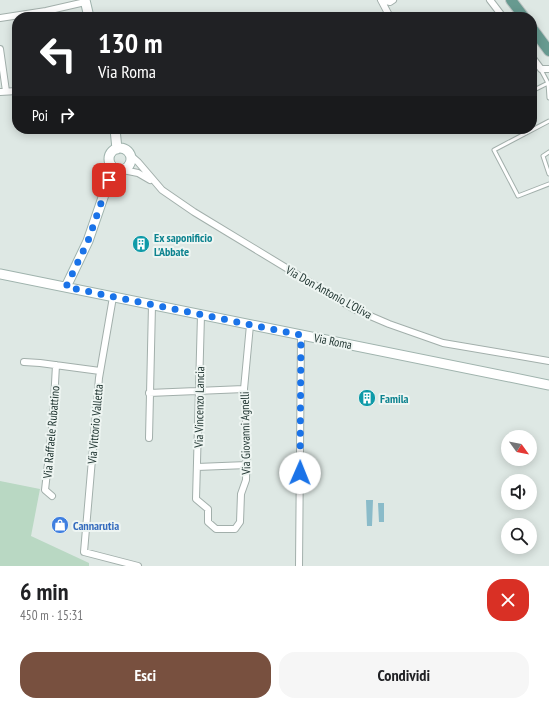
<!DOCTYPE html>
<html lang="it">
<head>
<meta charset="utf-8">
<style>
	:root { --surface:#fff; --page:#f6f6f6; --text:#202124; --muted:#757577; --accent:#78503f }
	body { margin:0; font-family:"PT Sans Narrow",sans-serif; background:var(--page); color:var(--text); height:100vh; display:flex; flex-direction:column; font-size:15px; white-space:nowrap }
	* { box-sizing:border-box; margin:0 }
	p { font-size:13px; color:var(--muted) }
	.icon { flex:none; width:22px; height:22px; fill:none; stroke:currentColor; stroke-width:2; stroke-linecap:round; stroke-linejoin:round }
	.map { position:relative; height:566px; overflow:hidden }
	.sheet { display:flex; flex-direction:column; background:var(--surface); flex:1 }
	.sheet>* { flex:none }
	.hud { position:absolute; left:12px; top:12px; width:525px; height:122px; border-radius:16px; box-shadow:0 2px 10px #0003; background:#202124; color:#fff; overflow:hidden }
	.needle { width:26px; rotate:123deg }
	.fabs { position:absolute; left:501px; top:430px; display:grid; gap:8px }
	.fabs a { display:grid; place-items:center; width:36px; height:36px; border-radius:50%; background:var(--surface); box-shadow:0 2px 10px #0003; font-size:20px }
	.pin { position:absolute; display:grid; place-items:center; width:34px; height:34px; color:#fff; margin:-17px; border-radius:8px; box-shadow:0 2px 6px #0006 }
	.me { position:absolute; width:44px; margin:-22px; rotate:1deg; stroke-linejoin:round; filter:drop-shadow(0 0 3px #0008) }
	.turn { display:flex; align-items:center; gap:14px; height:84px; padding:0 20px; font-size:18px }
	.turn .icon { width:52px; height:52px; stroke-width:2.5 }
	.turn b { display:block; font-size:28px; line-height:34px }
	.then { display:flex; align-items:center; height:38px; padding:0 20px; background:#0003; gap:8px; font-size:15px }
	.round { display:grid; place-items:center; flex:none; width:42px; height:42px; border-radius:16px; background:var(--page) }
	.summary { display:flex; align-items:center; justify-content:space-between; height:68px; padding:0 20px }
	h1 { font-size:24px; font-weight:600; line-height:30px }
	.action { display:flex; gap:8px; margin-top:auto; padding:8px 20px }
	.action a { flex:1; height:46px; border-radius:16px; background:var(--accent); color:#fff; font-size:16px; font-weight:600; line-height:46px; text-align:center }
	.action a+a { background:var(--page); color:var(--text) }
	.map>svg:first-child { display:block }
	.green { fill:#b9d8c3 }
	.water { fill:#8abbc9 }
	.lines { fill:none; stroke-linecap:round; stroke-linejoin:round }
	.lane-casing { stroke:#a2afab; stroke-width:5 }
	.street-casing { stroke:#a2afab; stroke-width:8 }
	.secondary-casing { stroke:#9fb3ad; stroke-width:11 }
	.primary-casing { stroke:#bcc3c2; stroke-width:12 }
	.lane { stroke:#fff; stroke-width:3 }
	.street { stroke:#fff; stroke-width:6 }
	.secondary { stroke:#fff; stroke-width:9 }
	.primary { stroke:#679a90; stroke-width:10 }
	.route { stroke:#1a73e8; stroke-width:7; stroke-dasharray:0 12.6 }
	.labels { text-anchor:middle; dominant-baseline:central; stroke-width:4; stroke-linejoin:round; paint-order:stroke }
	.culture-label { font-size:12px; font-weight:bold; fill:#0d838f; stroke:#eef5f2; text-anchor:start }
	.street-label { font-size:12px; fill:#213632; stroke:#eef5f2 }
	.shop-label { font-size:12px; font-weight:bold; fill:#366cbe; stroke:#eef5f2; text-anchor:start }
</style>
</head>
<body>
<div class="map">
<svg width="549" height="566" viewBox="0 0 549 566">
	<rect width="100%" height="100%" fill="#dee8e4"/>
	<!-- green -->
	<path class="green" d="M 0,481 L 40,489 L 31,536 L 89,563 L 89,566 L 0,566 Z"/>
	<!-- water -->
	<path class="water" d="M 366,500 L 373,500 L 372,526 L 367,526 Z
		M 378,503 L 384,503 L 384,522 L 379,522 Z"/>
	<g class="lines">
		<defs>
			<path id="lane" d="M 541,70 L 548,83 L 549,98
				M 532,91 L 548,83
				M 549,121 L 494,150 L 518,196 L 549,184
				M 549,152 L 543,156 L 549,174"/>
			<path id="street" d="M 381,0 L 390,17
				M 383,0 L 390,2 L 393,0
				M 490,0 L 503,17
				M 0,18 L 46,11 L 85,2
				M 0,49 L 6,91
				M 532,57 L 541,69 L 549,69
				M 0,92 L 17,91
				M 130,155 L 138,162 L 162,190 L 194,212 L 354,309 L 389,324 L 443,343 L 549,361
				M 123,170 L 138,173 L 150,180
				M 113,297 L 99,378 L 84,552 L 138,566
				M 201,315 L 196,499 L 208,509 L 208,522 L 216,529 L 235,529 L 240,522 L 241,494 L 246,480 L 247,435 L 244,389 L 250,325
				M 24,362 L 40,363 L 100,371
				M 149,393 L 244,389
				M 149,438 L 152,305
				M 197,467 L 247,465
				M 52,496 L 45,490 L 53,420 L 56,365
				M 299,566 L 301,335"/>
			<path id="secondary" d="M 85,0 L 89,17
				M 115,129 L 117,149
				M109 159a11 11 0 1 1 22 0a11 11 0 1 1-22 0Z
				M 0,274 L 549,385
				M 66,287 L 88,241 L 109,180 L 115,169"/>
			<path id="primary" d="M 511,0 L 524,17
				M 532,28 L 549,51"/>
		</defs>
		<!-- lane casing -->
		<use href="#lane" class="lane-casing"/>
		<!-- street casing -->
		<use href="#street" class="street-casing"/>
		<!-- secondary casing -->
		<use href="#secondary" class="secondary-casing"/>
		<!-- primary casing -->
		<use href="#primary" class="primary-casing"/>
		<!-- lane -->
		<use href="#lane" class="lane"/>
		<!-- street -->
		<use href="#street" class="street"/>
		<!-- secondary -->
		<use href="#secondary" class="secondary"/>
		<!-- primary -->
		<use href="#primary" class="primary"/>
	</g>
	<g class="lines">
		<!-- route -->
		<path class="route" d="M 109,180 L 88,241 L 66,287 L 301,335 L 300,473"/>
	</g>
	<!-- icons -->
	<defs>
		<symbol id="building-disc" viewBox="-11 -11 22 22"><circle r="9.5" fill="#0f9aa8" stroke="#eef5f2"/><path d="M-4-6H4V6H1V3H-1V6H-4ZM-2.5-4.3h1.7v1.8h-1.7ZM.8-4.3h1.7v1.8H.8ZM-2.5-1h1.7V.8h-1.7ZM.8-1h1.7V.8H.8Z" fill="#fff"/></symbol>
		<symbol id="shop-disc" viewBox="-11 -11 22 22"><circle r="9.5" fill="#3f7fe0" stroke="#eef5f2"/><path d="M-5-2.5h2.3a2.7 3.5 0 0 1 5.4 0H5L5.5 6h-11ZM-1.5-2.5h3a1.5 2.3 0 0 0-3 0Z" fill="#fff"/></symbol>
	</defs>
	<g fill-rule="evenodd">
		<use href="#building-disc" x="131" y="234" width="20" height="20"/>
		<use href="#building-disc" x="357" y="388" width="20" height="20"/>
		<use href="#shop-disc" x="50" y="515" width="20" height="20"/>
	</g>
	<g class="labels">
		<!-- culture labels -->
		<g class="culture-label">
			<text x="154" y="237">Ex saponificio<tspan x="154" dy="14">L'Abbate</tspan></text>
			<text x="380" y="398">Famila</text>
		</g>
		<!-- street labels -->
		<g class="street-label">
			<text transform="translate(329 292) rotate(29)">Via Don Antonio L'Oliva</text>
			<text transform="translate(333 341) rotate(11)">Via Roma</text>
			<text transform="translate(199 407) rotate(-89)">Via Vincenzo Lancia</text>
			<text transform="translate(95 424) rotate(-85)">Via Vittorio Valletta</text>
			<text transform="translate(51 432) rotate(-85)">Via Raffaele Rubattino</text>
			<text transform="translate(245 433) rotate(-91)">Via Giovanni Agnelli</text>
		</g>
		<!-- shop labels -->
		<g class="shop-label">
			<text x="73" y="525">Cannarutia</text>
		</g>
	</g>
</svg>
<div class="fabs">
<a><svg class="needle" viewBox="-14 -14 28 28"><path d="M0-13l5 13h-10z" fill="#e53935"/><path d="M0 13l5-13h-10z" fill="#757577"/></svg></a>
<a><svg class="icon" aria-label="sound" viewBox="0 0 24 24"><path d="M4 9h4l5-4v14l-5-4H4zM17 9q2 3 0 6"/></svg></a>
<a><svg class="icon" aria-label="search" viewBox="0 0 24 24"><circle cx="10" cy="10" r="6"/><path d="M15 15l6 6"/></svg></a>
</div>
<div class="pin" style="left:109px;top:180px;background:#d93025"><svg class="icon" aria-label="arrive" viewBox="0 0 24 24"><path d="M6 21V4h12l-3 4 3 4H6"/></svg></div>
<svg class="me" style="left:300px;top:473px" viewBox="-20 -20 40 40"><circle r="19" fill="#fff"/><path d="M0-13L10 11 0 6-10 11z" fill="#1a73e8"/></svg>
<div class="hud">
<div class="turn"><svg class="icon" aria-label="left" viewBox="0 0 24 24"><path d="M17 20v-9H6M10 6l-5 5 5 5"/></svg><div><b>130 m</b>Via Roma</div></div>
<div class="then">Poi<svg class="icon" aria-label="right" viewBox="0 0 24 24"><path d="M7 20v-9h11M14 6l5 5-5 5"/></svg></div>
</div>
</div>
<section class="sheet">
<div class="summary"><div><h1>6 min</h1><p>450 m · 15:31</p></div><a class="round" style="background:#d93025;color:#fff"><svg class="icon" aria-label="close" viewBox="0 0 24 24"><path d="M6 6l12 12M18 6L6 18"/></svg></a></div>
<div class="action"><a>Esci</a><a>Condividi</a></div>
</section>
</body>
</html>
